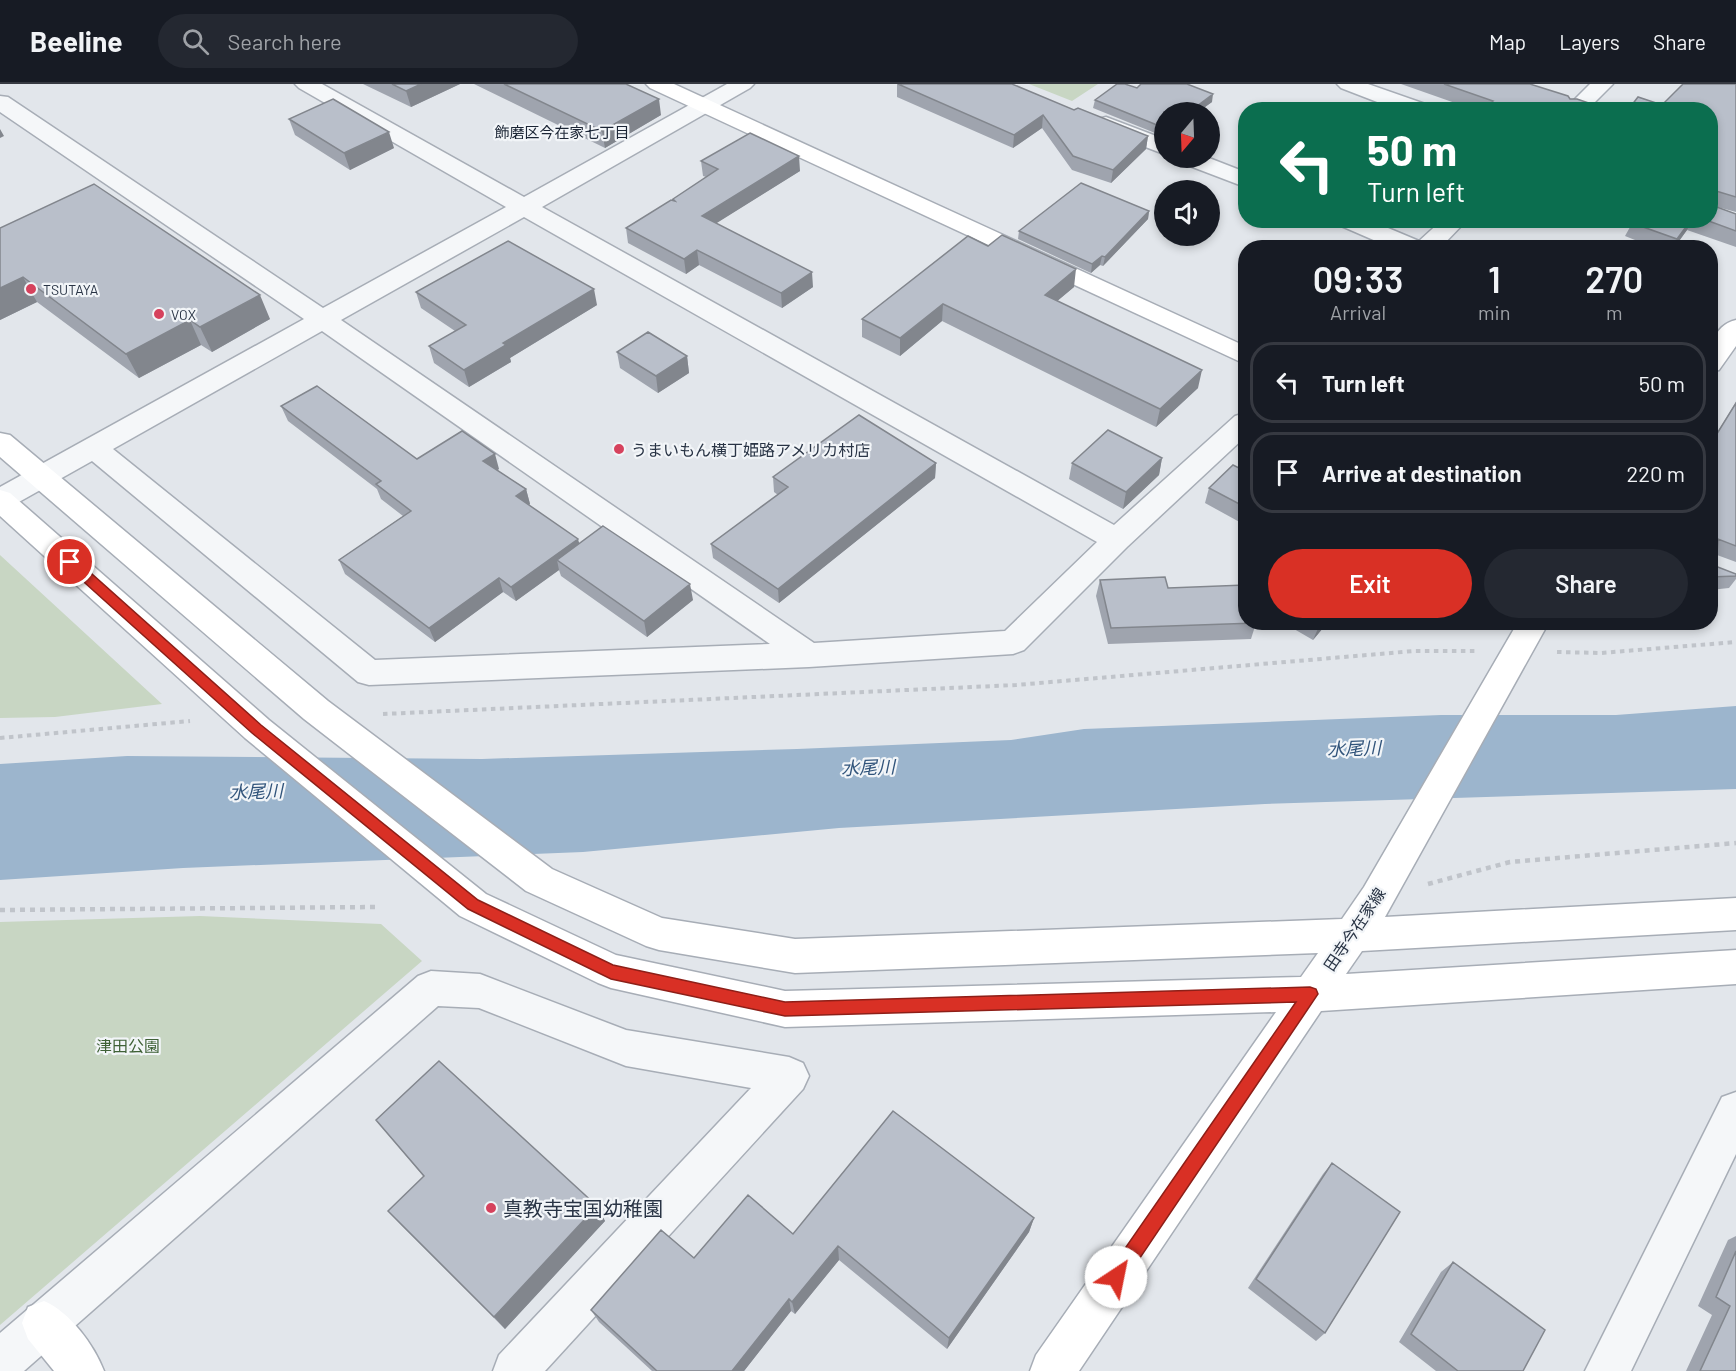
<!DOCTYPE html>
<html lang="en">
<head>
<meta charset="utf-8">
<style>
	:root { --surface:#171b24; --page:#242831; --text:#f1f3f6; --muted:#9ea1a6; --line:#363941; --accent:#d93025 }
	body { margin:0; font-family:Barlow,"Noto Sans JP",sans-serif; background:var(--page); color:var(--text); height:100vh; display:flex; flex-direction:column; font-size:22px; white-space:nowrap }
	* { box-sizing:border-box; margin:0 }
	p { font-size:20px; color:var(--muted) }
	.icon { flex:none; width:33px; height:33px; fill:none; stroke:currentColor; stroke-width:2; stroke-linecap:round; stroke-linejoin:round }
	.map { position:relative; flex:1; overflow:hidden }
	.panel { position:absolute; left:1238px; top:156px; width:480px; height:390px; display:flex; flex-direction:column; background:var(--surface); border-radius:24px; box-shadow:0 3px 9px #0003 }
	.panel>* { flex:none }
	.hud { position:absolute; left:1238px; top:18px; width:480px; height:126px; border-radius:24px; box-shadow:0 3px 9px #0003; background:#0b6e4f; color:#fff; overflow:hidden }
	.needle { width:39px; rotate:199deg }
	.buttons { position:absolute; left:1154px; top:18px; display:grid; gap:12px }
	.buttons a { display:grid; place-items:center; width:66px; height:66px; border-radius:50%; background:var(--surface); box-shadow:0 3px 9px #0003; font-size:30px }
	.pin { position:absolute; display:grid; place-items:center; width:51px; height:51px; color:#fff; margin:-26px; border:3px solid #fff; border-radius:50%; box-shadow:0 2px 6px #0007 }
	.me { position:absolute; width:66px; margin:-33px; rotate:34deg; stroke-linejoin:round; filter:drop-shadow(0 0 4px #0008) }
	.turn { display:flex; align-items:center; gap:21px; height:126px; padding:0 30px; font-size:27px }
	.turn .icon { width:78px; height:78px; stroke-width:2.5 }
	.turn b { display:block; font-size:42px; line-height:51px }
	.eta { display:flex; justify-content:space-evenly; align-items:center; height:102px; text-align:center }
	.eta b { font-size:36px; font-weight:600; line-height:42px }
	.action { display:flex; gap:12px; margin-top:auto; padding:12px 30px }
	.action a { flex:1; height:69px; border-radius:36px; background:var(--accent); color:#fff; font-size:24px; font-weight:600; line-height:69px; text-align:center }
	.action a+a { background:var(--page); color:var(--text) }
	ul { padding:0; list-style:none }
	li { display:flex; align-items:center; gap:18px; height:81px; margin:0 12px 9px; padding:0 18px; border:3px solid var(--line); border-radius:24px }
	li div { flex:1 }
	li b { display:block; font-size:22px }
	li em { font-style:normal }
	header { display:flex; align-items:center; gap:36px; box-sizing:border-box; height:84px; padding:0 30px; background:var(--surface); border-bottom:2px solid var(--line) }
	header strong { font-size:28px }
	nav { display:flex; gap:33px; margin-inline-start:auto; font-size:21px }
	.search { width:420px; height:54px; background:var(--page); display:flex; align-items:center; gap:15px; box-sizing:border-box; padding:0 21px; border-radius:33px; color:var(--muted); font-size:22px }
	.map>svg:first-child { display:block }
	.green { fill:#c8d6c3 }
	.water { fill:#9cb5cd }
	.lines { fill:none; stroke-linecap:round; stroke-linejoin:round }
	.street-casing { stroke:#a7adb6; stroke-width:3 }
	.secondary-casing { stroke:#a7adb6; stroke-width:3 }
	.path-far1 { stroke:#c0c4ca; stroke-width:4; stroke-dasharray:4.5 4.5; stroke-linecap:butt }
	.path { stroke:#c0c4ca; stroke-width:4.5; stroke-dasharray:5 5; stroke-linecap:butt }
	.street { fill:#f5f7f9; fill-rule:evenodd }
	.secondary { fill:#fff; fill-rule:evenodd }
	.wall { fill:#9fa4ae }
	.shaded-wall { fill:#82868d }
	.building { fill:#b9bfca; stroke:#82868d; stroke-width:1.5 }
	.route { fill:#d93025; stroke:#8d1f18; stroke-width:1.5 }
	.poi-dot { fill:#d6425d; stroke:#f2f5f8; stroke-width:2 }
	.labels { text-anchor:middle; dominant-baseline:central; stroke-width:4.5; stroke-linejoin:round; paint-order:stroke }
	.far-poi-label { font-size:14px; fill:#293445; stroke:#f2f5f8; text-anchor:start }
	.far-neighbourhood-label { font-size:15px; fill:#1b2535; stroke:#f2f5f8 }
	.poi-label { font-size:16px; fill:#293445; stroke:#f2f5f8; text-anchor:start }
	.street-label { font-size:16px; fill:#293445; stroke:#f2f5f8 }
	.park-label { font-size:16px; fill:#3f6136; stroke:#f2f5f8 }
	.water-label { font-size:18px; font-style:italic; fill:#31547b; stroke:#f2f5f8 }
	.near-poi-label { font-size:20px; fill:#293445; stroke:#f2f5f8; text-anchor:start }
</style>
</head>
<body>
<header>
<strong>Beeline</strong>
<div class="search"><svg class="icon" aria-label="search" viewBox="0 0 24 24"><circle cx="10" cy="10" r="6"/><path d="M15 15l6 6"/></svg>Search here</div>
<nav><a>Map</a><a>Layers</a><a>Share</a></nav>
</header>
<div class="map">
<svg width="1736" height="1287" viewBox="0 0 1736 1287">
	<rect width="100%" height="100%" fill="#e2e6eb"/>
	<!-- green -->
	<path class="green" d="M 1029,0 L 1098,0 L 1072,17 Z
		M 0,471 L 162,620 L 55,633 L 0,634 Z
		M 200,832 L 381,840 L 422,877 L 0,1241 L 0,838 Z"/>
	<!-- water -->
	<path class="water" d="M 1736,622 L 1736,705 L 1265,720 L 839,744 L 583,768 L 183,784 L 0,796 L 0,680 L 127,672 L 482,675 L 797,665 L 1011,656 L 1084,645 L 1441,631 L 1616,631 Z"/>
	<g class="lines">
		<defs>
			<path id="street" d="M 295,0 L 322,0 L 524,113 L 727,0 L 754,0 L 750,4 L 542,123 L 1114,441 L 1235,332 L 1245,329 L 1245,353 L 1127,463 L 1024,566 L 1013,570 L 809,583 L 369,601 L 358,598 L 92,377 L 10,423 L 0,426 L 0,403 L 304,235 L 0,28 L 0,12 L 8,13 L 323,224 L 506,123 L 299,4 ZM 524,133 L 1097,458 L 1005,547 L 814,559 L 341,236 ZM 322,247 L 770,560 L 375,576 L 113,365 Z
				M 1337,0 L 1368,0 L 1428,21 L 1430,26 L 1398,26 L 1341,4 Z
				M 1590,0 L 1613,0 L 1587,26 L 1564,26 Z
				M 1106,33 L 1164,55 L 1164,70 L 1098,45 L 1095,40 L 1098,35 Z
				M 1179,74 L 1209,74 L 1245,88 L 1245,103 L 1182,79 Z
				M 1336,136 L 1369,136 L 1419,157 L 1442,136 L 1467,136 L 1440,164 L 1392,164 L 1339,141 Z
				M 431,887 L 480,890 L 626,946 L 789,973 L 803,979 L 809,992 L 803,1005 L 545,1287 L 493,1287 L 499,1271 L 751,1004 L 626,982 L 479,924 L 438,922 L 24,1287 L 0,1287 L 0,1249 L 418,892 Z
				M 1736,1008 L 1736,1070 L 1631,1287 L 1585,1287 L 1722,1013 Z"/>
			<path id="secondary" d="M 646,0 L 674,0 L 1245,262 L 1245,280 L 650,4 Z
				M 1736,236 L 1736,262 L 1719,286 L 1710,288 C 1710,267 1711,242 1736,236 Z
				M 0,349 L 10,351 L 328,617 L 552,785 L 662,834 L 795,855 L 1342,835 L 1364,803 L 1518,538 L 1549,538 L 1385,833 L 1736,814 L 1736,846 L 1362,867 L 1346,890 L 1736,866 L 1736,900 L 1321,927 L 1079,1287 L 1030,1287 L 1036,1271 L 1276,928 L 785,943 L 611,904 L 598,899 L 460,832 L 245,654 L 0,432 L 0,406 L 10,409 L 269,636 L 486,810 L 616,871 L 785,907 L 1301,893 L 1318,869 L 795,889 L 659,866 L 646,862 L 526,807 L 304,635 L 0,373 Z
				M 44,1217 C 70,1228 94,1261 104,1287 L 54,1287 L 28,1255 L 22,1239 L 28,1223 Z"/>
		</defs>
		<!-- street casing -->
		<use href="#street" class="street-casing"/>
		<!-- secondary casing -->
		<use href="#secondary" class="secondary-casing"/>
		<!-- path-far1 -->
		<path class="path-far1" d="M 1557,568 L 1601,569 L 1736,558
			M 383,630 L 1016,601 L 1414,567 L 1475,567
			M 0,654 L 190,637"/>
		<!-- path -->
		<path class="path" d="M 1428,800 L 1510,778 L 1736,759
			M 0,826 L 377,823"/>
		<!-- street -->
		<use href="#street" class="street"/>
		<!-- secondary -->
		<use href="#secondary" class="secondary"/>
	</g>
	<!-- wall -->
	<path class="wall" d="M 363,0 L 460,0 L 411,23 Z
		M 474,0 L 626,0 L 661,31 L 605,64 Z
		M 897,0 L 1012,0 L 1074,26 L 1148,52 L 1146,65 L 1111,99 L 1072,86 L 1042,44 L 1013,64 L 897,13 Z
		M 1401,0 L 1530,0 L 1570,15 L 1609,26 L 1475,26 Z
		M 1736,0 L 1736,128 L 1714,122 L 1736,130 L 1736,163 L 1687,146 L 1674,164 L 1655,164 L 1625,152 L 1634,136 L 1710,136 L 1662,21 Z
		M 1137,4 L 1212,18 L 1198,28 L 1164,28 L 1164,47 L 1160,51 L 1093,24 L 1095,16 Z
		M 289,35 L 394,64 L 350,86 L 295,51 Z
		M 701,77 L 800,87 L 716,139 L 813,203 L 782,224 L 699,181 L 686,190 L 628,159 L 626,144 L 673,117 L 673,115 L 706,93 L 703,92 Z
		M 1149,127 L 1148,135 L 1103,182 L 1100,181 L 1091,189 L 1018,155 L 1019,147 Z
		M 0,144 L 270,235 L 212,268 L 201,261 L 139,294 L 37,218 L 0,236 Z
		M 968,152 L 1074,203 L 1057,217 L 1198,304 L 1156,343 L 942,237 L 900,272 L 862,253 L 862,235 Z
		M 416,208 L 597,221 L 510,274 L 511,278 L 469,303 L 434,279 L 429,262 L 455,247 L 421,224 Z
		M 617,268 L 687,272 L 689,289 L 658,309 L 620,284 Z
		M 1736,318 L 1736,478 L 1717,471 L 1710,480 L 1736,490 L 1736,495 L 1729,504 L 1710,506 L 1710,360 Z
		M 281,322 L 417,375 L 499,385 L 497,386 L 526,405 L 530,420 L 529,421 L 579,459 L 693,516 L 647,553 L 561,492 L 559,486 L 516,517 L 503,508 L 435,558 L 345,490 L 339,476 L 403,432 L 381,415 L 377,405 L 288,337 Z
		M 1162,374 L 1159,391 L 1123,425 L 1069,395 L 1072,379 Z
		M 936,379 L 935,394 L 779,519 L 713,474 L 711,460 L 778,411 L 774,408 L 773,393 Z
		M 1245,387 L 1245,441 L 1205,419 L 1209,404 Z
		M 1100,496 L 1168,504 L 1256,539 L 1251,555 L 1108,560 L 1096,512 Z
		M 1282,538 L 1328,538 L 1313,556 Z
		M 376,1036 L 597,1122 L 605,1137 L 505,1245 L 402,1142 L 388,1127 L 424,1093 Z
		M 1332,1079 L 1325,1249 L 1316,1257 L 1248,1204 L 1323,1090 Z
		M 1034,1134 L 1029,1148 L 947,1265 L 839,1176 L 795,1230 L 791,1227 L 744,1287 L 652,1287 L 599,1238 L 591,1226 L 694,1174 L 793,1150 Z
		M 1736,1152 L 1736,1287 L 1686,1287 L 1712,1231 L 1698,1222 L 1728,1156 Z
		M 1453,1178 L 1523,1287 L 1436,1287 L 1399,1258 L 1441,1188 Z"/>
	<!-- shaded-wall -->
	<path class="shaded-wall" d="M 421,0 L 460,0 L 411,23 L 406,7 Z
		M 1213,10 L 1212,18 L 1198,28 L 1189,28 Z
		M 659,15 L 661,31 L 605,64 L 602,47 Z
		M 1043,31 L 1042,44 L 1013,64 L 1014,51 Z
		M 1164,40 L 1164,47 L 1160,51 L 1162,43 Z
		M 0,45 L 4,52 L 0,54 Z
		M 389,48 L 394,64 L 350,86 L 344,69 Z
		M 1148,52 L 1146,65 L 1111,99 L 1113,86 Z
		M 799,72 L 800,87 L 704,147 L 702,132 Z
		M 1149,127 L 1148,135 L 1103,182 L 1105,173 Z
		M 1691,136 L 1692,136 L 1687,146 L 1674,164 L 1672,164 L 1677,155 Z
		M 697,166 L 699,181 L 686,190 L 684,175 Z
		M 1102,172 L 1100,181 L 1091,189 L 1092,180 Z
		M 1076,185 L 1074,203 L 1043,229 L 1045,211 Z
		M 812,188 L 813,203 L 782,224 L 781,209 Z
		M 23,193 L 37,218 L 0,236 L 0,204 Z
		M 594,205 L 597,221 L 510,274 L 511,278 L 469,303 L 464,286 L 503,259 Z
		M 260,211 L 270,235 L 212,268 L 200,243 Z
		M 943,220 L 942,237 L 900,272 L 900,254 Z
		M 190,236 L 201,261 L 139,294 L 126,270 Z
		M 687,272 L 689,289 L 658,309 L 656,292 Z
		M 1202,286 L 1198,304 L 1156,343 L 1160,325 Z
		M 495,370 L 499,385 L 488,392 L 483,377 Z
		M 1162,374 L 1159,391 L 1123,425 L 1126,408 Z
		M 936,379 L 935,394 L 779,519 L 778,505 Z
		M 526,405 L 530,420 L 521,427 L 516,412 Z
		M 578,455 L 582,469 L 557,476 L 559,486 L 516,517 L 511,503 Z
		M 499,494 L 503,508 L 435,558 L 429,544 Z
		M 690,500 L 693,516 L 647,553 L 644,537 Z
		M 1321,538 L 1328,538 L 1313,556 L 1320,540 Z
		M 597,1122 L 605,1137 L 505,1245 L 494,1233 Z
		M 1034,1134 L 1029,1148 L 947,1265 L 949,1254 Z
		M 838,1162 L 839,1176 L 795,1230 L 792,1218 Z
		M 789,1215 L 791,1227 L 744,1287 L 732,1287 Z"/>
	<!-- building -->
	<path class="building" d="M 392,0 L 421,0 L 406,7 Z
		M 504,0 L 626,0 L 659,15 L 602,47 Z
		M 898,0 L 1012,0 L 1074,26 L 1078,24 L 1148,52 L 1113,86 L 1073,72 L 1043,31 L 1014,51 Z
		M 1117,0 L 1125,0 L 1137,4 L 1141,0 L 1187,0 L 1213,10 L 1189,28 L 1164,28 L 1164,40 L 1162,43 L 1095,16 Z
		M 1444,0 L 1530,0 L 1568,12 L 1570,15 L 1577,15 L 1609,26 L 1496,26 L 1486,22 L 1493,17 Z
		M 1683,0 L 1736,0 L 1736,113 L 1716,107 L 1714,122 L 1736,130 L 1736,147 L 1706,136 L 1710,136 L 1710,26 L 1628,26 L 1638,13 L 1662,21 Z
		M 333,15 L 389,48 L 344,69 L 289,35 Z
		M 1617,23 L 1626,26 L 1615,26 Z
		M 750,49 L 799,72 L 702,132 L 812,188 L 781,209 L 697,166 L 684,175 L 626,144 L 671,116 L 675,117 L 673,115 L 718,85 L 701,77 Z
		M 1081,99 L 1149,127 L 1105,173 L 1102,172 L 1092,180 L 1019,147 Z
		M 94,100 L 260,211 L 200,243 L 190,236 L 126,270 L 23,193 L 0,204 L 0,144 Z
		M 1634,136 L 1691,136 L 1677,155 L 1632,139 Z
		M 1002,151 L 1076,185 L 1045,211 L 1202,286 L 1160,325 L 943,220 L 900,254 L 862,235 L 968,152 L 988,162 Z
		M 508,157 L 594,205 L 503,259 L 506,261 L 464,286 L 429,262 L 466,241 L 416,208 Z
		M 648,248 L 687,272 L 656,292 L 617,268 Z
		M 317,302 L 417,375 L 462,347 L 495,370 L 483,377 L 526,405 L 516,412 L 578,455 L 511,503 L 499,494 L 429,544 L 339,476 L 411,427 L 376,400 L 381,397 L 281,322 Z
		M 1736,319 L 1736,462 L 1718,455 L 1717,470 L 1710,472 L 1710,361 Z
		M 859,331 L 936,379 L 778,505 L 711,460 L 788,403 L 773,393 Z
		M 1108,346 L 1162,374 L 1126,408 L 1072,379 Z
		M 1233,381 L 1245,387 L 1245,423 L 1209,404 Z
		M 603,442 L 690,500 L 644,537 L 557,476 Z
		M 1710,480 L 1736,490 L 1736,492 L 1710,493 Z
		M 1165,493 L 1168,504 L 1245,501 L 1245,538 L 1256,539 L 1111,544 L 1100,496 Z
		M 439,977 L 597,1122 L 494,1233 L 388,1127 L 424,1092 L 376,1036 Z
		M 893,1027 L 1034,1134 L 949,1254 L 838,1162 L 792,1218 L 789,1215 L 732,1287 L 657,1287 L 591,1226 L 661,1146 L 694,1174 L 748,1111 L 793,1150 Z
		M 1332,1079 L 1400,1128 L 1325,1249 L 1256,1195 Z
		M 1736,1167 L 1736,1287 L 1700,1287 L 1730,1222 L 1716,1213 Z
		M 1453,1178 L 1545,1246 L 1523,1287 L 1458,1287 L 1411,1250 Z"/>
	<!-- route -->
	<path class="route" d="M 70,473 L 74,474 L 261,641 L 478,816 L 613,881 L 785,918 L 1310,903 L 1316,905 L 1318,910 L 1123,1199 L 1116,1202 L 1110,1199 L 1108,1193 L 1110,1186 L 1296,918 L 785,932 L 611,895 L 468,825 L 252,649 L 65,481 L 63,478 L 65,474 Z"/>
	<!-- markers -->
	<g class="poi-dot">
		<circle cx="31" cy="205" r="6"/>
		<circle cx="159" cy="230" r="6"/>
		<circle cx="619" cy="365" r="6"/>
		<circle cx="491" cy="1124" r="6"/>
	</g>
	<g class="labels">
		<!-- far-poi labels -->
		<g class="far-poi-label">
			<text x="43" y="205">TSUTAYA</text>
			<text x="171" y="230">VOX</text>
		</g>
		<!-- far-neighbourhood labels -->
		<g class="far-neighbourhood-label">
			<text x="562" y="48">飾磨区今在家七丁目</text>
		</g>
		<!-- poi labels -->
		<g class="poi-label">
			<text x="631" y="365">うまいもん横丁姫路アメリカ村店</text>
		</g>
		<!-- street labels -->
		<g class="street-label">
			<text transform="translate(1354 845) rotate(-56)">田寺今在家線</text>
		</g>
		<!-- park labels -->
		<g class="park-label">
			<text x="128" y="961">津田公園</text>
		</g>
		<!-- water labels -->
		<g class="water-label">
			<text transform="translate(1354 664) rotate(-2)">水尾川</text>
			<text transform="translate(868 683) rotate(-2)">水尾川</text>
			<text transform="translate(256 707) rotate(-2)">水尾川</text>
		</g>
		<!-- near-poi labels -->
		<g class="near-poi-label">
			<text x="503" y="1124">真教寺宝国幼稚園</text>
		</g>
	</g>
</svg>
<div class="buttons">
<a><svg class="needle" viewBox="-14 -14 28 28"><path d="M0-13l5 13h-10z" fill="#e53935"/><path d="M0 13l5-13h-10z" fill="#9ea1a6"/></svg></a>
<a><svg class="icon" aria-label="sound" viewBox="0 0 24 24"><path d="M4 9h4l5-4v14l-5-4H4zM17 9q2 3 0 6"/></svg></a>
</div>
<div class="pin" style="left:70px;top:478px;background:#d93025"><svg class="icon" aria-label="arrive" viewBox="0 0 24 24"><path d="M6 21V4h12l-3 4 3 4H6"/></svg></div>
<svg class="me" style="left:1116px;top:1193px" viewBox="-20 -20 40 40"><circle r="19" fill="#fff"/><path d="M0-13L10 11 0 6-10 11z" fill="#d93025"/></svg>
<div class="hud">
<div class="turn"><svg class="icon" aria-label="left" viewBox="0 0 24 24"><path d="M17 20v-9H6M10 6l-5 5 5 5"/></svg><div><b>50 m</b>Turn left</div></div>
</div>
<section class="panel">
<div class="eta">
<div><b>09:33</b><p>Arrival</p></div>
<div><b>1</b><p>min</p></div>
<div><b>270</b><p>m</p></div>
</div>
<ul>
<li><svg class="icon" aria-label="left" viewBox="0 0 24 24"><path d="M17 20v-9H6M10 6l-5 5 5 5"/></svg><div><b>Turn left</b></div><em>50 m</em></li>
<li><svg class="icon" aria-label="arrive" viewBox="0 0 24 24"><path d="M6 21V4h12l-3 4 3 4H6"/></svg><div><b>Arrive at destination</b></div><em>220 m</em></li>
</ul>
<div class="action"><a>Exit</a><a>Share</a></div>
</section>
</div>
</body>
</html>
